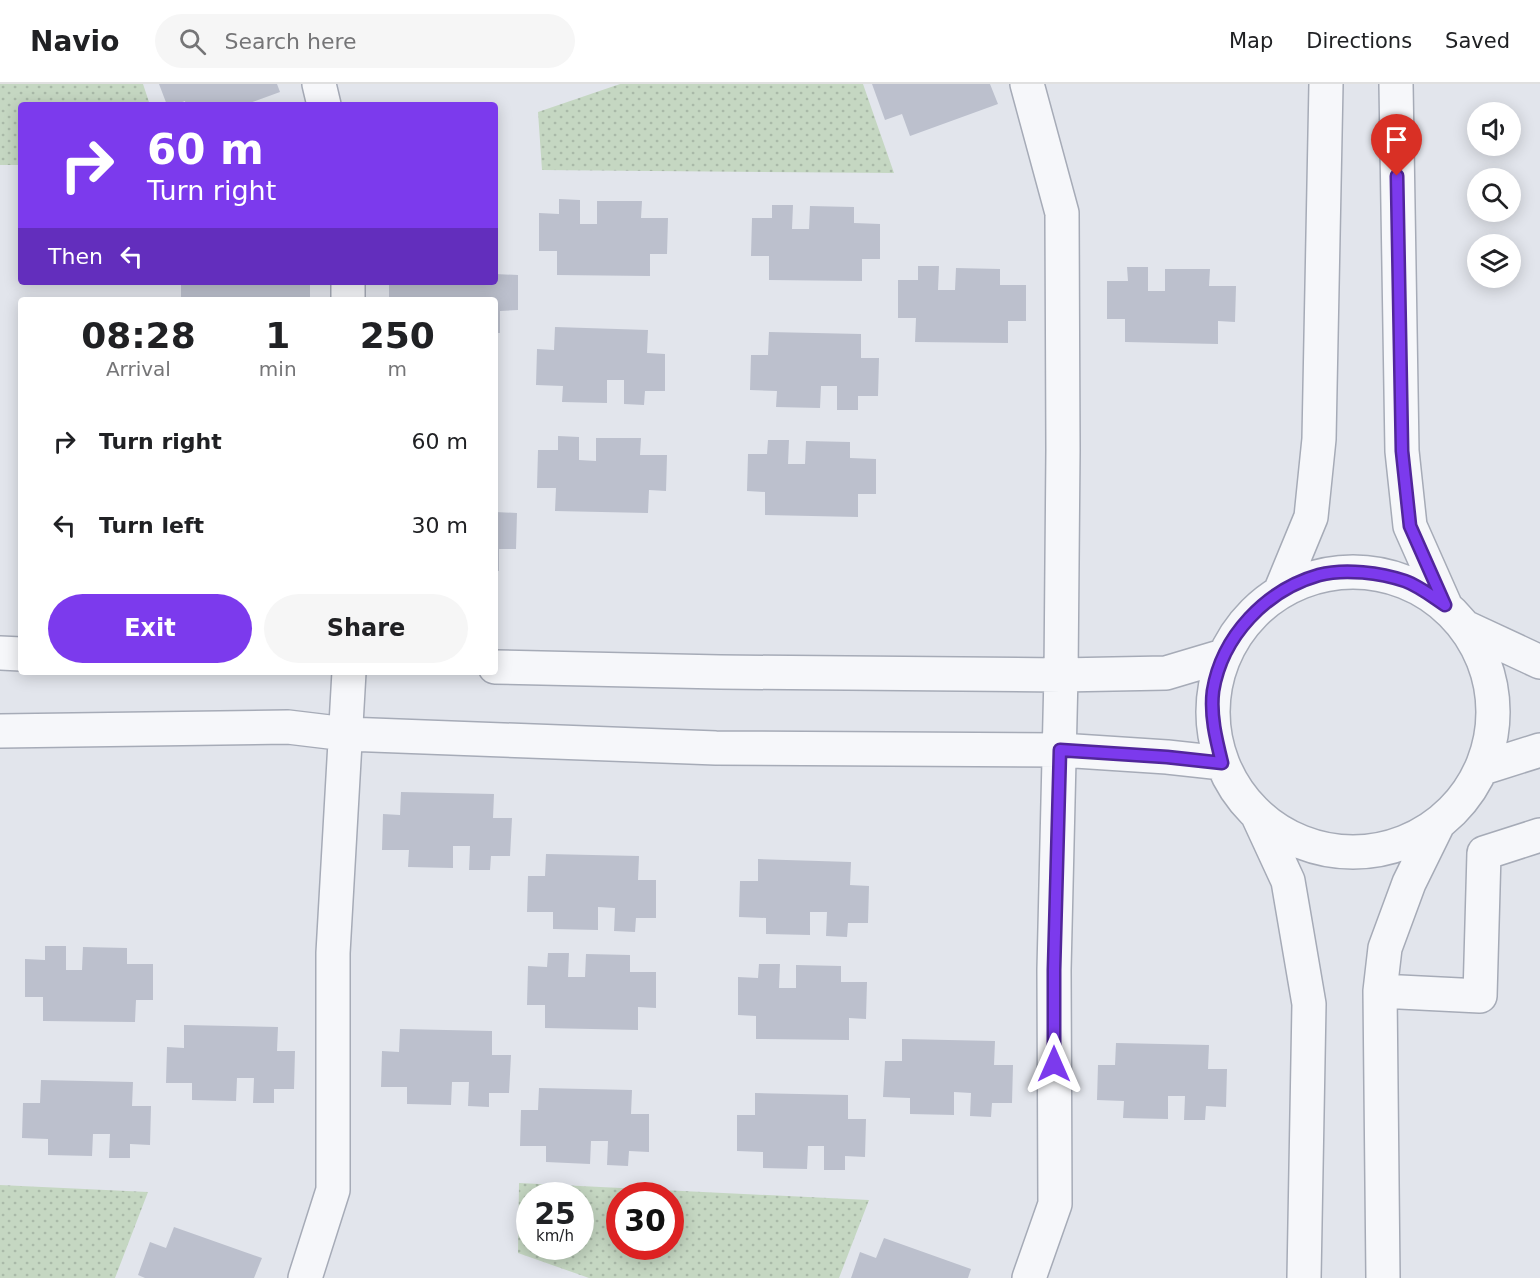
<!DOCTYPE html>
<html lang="en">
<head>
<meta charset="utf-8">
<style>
	:root { --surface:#fff; --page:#f6f6f6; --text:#202124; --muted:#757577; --line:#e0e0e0; --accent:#7c3aed }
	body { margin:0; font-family:"DejaVu Sans",sans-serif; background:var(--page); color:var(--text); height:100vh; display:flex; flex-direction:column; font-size:22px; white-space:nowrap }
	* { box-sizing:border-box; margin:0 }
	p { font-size:20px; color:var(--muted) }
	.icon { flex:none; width:33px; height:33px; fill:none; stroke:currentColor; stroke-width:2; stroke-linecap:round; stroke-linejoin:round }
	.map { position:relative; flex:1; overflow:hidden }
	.details { position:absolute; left:18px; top:213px; width:480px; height:378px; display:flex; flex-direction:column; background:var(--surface); border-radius:6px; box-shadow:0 3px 15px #0003 }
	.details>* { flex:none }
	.top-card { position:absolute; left:18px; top:18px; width:480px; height:183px; border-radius:6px; box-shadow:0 3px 15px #0003; background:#7c3aed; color:#fff; overflow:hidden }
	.fabs { position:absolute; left:1467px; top:18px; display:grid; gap:12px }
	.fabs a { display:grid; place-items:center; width:54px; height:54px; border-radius:50%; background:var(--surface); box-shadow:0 3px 15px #0003; font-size:30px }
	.speed { position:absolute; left:516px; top:1098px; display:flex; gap:12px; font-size:30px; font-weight:700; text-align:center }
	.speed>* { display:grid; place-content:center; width:78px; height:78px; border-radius:50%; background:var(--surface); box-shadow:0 3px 15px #0003; line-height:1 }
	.speed small { font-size:15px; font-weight:400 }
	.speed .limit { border:9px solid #d22; background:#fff; color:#111 }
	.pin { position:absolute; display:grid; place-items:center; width:51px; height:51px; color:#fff; margin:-62px -26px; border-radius:50% 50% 50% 0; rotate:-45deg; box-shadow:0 0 6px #0007 }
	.pin .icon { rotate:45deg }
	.me { position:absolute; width:66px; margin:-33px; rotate:0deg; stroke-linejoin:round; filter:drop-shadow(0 0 4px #0008) }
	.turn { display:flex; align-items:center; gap:21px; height:126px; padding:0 30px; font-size:27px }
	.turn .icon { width:78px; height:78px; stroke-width:2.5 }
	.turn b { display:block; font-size:42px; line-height:51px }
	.then { display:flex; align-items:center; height:57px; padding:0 30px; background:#0003; gap:12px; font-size:22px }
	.eta { display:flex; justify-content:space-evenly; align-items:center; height:102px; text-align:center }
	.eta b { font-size:36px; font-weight:700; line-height:42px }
	.cta { display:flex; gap:12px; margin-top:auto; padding:12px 30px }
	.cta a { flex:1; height:69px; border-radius:36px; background:var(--accent); color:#fff; font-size:24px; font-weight:700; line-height:69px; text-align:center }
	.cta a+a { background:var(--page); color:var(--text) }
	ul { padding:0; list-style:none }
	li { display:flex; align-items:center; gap:18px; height:84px; padding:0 30px }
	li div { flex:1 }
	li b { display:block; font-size:22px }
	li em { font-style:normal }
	header { display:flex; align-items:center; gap:36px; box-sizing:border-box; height:84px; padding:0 30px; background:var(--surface); border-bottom:2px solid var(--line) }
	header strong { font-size:28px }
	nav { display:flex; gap:33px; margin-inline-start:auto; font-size:21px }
	.search { width:420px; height:54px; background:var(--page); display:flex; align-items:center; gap:15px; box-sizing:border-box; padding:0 21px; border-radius:33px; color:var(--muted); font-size:22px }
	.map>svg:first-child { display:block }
	.park { fill:url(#park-dots); fill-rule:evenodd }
	.building { fill:#bcc0cd }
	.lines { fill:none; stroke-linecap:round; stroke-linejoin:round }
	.minor-casing { stroke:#a6abb7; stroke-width:36 }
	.minor { stroke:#f6f7fa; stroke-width:33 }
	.route-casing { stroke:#51269a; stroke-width:15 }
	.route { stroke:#7c3aed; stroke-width:10 }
</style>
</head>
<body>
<header>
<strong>Navio</strong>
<div class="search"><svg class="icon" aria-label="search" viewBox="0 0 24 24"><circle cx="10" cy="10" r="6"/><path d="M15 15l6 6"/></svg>Search here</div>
<nav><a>Map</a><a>Directions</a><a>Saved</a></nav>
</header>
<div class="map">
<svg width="1540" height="1194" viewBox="0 0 1540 1194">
	<defs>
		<pattern id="park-dots" width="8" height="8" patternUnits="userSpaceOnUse" patternTransform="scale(1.5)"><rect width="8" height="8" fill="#c5d7c2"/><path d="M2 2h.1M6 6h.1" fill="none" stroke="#a9b9a8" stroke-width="1.8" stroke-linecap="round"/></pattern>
	</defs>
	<rect width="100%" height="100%" fill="#e2e5ec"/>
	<!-- park -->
	<path class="park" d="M 0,0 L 143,0 L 150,21 L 21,21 L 21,81 L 0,81 Z
		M 620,0 L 863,0 L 894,89 L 542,86 L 538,28 Z
		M 519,1099 L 869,1116 L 839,1194 L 589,1194 L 518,1169 ZM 530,1112 L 580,1112 L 580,1162 L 530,1162 ZM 620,1112 L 670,1112 L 670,1162 L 620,1162 Z
		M 0,1101 L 148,1108 L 115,1194 L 0,1194 Z"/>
	<!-- building -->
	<path class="building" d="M 159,0 L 277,0 L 280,8 L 244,21 L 186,21 L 185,17 L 174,21 L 167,21 Z
		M 872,0 L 990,0 L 998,20 L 910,52 L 902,30 L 885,36 Z
		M 559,115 L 580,116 L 580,140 L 597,140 L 597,117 L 642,117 L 641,134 L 668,134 L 667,170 L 650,170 L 650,192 L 557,191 L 557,167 L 539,167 L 539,129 L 559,130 Z
		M 772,121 L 793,121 L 792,145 L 809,145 L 810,122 L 854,123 L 854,139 L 880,140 L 880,175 L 862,175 L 862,197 L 769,196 L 769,172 L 751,172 L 752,134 L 772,134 Z
		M 918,182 L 939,182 L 938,206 L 955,206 L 956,184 L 1000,185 L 1000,201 L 1026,201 L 1026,237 L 1008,237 L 1008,259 L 915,258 L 916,234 L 898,234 L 898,196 L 918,196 Z
		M 1127,183 L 1148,183 L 1148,207 L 1165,207 L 1165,185 L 1210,185 L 1209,202 L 1236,202 L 1235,238 L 1218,237 L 1218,260 L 1125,258 L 1125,235 L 1107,235 L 1107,197 L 1128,197 Z
		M 495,190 L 518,191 L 518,226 L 500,227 L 500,249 L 495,249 L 495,216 L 389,216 L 389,198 L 495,198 Z
		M 181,198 L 310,198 L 310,216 L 181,216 Z
		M 555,243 L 648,246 L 647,269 L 665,270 L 665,307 L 645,307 L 644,321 L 624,320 L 624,296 L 607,296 L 607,319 L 562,318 L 563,302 L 536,301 L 537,265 L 554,266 Z
		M 769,248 L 861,250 L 861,274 L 879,274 L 878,312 L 858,312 L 858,326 L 837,326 L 837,302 L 821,302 L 820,324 L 776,323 L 777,307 L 750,306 L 751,271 L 768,271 Z
		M 558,352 L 579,353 L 579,376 L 596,377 L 596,354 L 641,354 L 640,371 L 667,371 L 666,407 L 649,406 L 648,429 L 555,427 L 556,404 L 537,404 L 538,366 L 558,366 Z
		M 768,356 L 789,356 L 788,380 L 805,380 L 806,357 L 850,358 L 850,374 L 876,375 L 876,410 L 858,410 L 858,433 L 765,431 L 765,408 L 747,407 L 748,370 L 767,370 Z
		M 495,428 L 517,429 L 516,465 L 499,465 L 499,487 L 495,487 Z
		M 401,708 L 494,710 L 493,734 L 512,734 L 510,772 L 491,772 L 490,786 L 469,786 L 470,762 L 453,762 L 453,784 L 408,783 L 409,766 L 382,766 L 383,730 L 400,731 Z
		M 546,770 L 639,772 L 638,796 L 656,796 L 656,834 L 636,834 L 635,848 L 614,847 L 615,824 L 598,823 L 598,846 L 553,845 L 553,828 L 527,828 L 528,792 L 545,792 Z
		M 758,775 L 851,778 L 850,801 L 869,802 L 868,839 L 848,839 L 847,853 L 826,852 L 827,828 L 810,828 L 810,851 L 766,850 L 766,834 L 739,833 L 740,797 L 758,797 Z
		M 45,862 L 66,862 L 66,886 L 82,886 L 83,863 L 127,864 L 127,880 L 153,880 L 153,916 L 136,916 L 135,938 L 43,937 L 43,913 L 25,913 L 25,875 L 45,876 Z
		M 548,869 L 569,869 L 568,893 L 585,893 L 586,870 L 630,871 L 630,888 L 656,888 L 656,924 L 638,923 L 638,946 L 545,944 L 545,921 L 527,921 L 528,882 L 547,883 Z
		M 759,880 L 780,880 L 779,904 L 796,904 L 796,881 L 841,882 L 841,898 L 867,898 L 866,935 L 849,934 L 849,956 L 756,955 L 756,932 L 738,931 L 738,893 L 758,894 Z
		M 184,941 L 278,943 L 277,967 L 295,967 L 294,1005 L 274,1005 L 274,1019 L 253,1019 L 254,994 L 237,994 L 236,1017 L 192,1016 L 192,999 L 166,999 L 167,963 L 184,964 Z
		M 400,945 L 492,947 L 492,971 L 511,971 L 509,1009 L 489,1009 L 489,1023 L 468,1022 L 469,998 L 452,998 L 451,1021 L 407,1020 L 407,1003 L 381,1003 L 382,967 L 399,968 Z
		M 902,955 L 995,957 L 994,981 L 1013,981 L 1012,1019 L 992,1019 L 991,1033 L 970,1032 L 971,1009 L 954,1008 L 954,1031 L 910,1030 L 910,1014 L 883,1013 L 885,977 L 902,977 Z
		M 1116,959 L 1209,961 L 1208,985 L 1227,985 L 1226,1023 L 1206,1022 L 1205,1036 L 1184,1036 L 1185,1012 L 1168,1012 L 1168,1035 L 1123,1034 L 1124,1017 L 1097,1016 L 1098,981 L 1115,981 Z
		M 41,996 L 133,998 L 132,1022 L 151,1022 L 150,1061 L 130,1060 L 130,1074 L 109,1074 L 110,1050 L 93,1050 L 92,1072 L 48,1071 L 48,1055 L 22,1054 L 23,1019 L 40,1019 Z
		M 539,1004 L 632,1006 L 631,1030 L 649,1030 L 649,1068 L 629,1067 L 628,1082 L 607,1081 L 608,1057 L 591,1057 L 590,1080 L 546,1078 L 546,1062 L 520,1062 L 521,1026 L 538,1026 Z
		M 755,1009 L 848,1011 L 848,1035 L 866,1035 L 865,1073 L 845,1072 L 845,1086 L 824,1086 L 824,1062 L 808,1062 L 807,1085 L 763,1084 L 763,1068 L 737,1067 L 737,1031 L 755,1031 Z
		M 174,1143 L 262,1174 L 254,1194 L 145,1194 L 138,1191 L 150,1158 L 166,1164 Z
		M 884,1154 L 971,1185 L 968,1194 L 851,1194 L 860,1168 L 876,1174 Z"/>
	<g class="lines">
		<defs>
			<path id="minor" d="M 319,0 L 324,21
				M 1027,0 L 1062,129 L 1063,366 L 1061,591 L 1054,886 L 1055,1120 L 1029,1194
				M 1396,0 L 1402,367 L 1410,442 L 1445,521
				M 348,216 L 348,198
				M1213 628a140 140 0 1 1 280 0a140 140 0 1 1-280 0Z
				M 1280,508 L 1311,433 L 1319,355 L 1326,0
				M 1467,544 L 1540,578
				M 0,569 L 21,570
				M 495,583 L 720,588 L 1061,591 L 1166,589 L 1223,572
				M 0,647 L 288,643 L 346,650 L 716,664 L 1060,666 L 1167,673 L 1222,679
				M 1483,684 L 1540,666
				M 1258,732 L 1288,797 L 1309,920 L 1304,1194
				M 1380,907 L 1480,912 L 1484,769 L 1540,751
				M 305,1194 L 333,1106 L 333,869 L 349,588
				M 1383,1194 L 1380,907 L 1385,864 L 1409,799 L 1438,740"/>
		</defs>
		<!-- minor casing -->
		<use href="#minor" class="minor-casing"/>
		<!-- minor -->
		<use href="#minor" class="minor"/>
	</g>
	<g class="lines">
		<defs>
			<path id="route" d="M 1054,980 L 1054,886 L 1060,666 L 1167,673 L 1222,679 C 1216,655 1210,631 1213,607 C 1222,552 1266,506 1319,491 C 1345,484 1381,489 1405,497 C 1419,502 1433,513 1445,521 L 1410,442 L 1402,367 L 1397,92"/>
		</defs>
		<!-- route casing -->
		<use href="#route" class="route-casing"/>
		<!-- route -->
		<use href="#route" class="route"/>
	</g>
</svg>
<div class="fabs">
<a><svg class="icon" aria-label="sound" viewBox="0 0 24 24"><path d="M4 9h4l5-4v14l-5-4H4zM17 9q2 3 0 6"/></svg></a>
<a><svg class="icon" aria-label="search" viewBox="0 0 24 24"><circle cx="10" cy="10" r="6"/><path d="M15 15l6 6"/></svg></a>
<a><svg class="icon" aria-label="layers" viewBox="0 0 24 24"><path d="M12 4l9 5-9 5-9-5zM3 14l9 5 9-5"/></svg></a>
</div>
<div class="speed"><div>25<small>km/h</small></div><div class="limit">30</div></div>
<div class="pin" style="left:1397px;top:92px;background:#d93025"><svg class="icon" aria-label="arrive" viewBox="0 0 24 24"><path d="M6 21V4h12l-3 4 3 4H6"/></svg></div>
<svg class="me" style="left:1054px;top:980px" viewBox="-20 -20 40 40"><path d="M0-17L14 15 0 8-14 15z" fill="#7c3aed" stroke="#fff" stroke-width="4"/></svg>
<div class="top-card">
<div class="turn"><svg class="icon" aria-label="right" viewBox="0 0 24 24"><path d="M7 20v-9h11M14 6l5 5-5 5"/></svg><div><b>60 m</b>Turn right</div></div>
<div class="then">Then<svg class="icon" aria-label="left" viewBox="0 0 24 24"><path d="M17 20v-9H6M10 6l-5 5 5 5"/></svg></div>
</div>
<section class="details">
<div class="eta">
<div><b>08:28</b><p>Arrival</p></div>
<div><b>1</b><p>min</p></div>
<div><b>250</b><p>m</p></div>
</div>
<ul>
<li><svg class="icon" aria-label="right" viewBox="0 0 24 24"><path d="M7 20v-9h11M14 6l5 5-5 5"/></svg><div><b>Turn right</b></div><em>60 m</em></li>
<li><svg class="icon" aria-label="left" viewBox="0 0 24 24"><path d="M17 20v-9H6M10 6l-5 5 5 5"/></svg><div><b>Turn left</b></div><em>30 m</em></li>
</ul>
<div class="cta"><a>Exit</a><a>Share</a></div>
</section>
</div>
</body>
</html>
